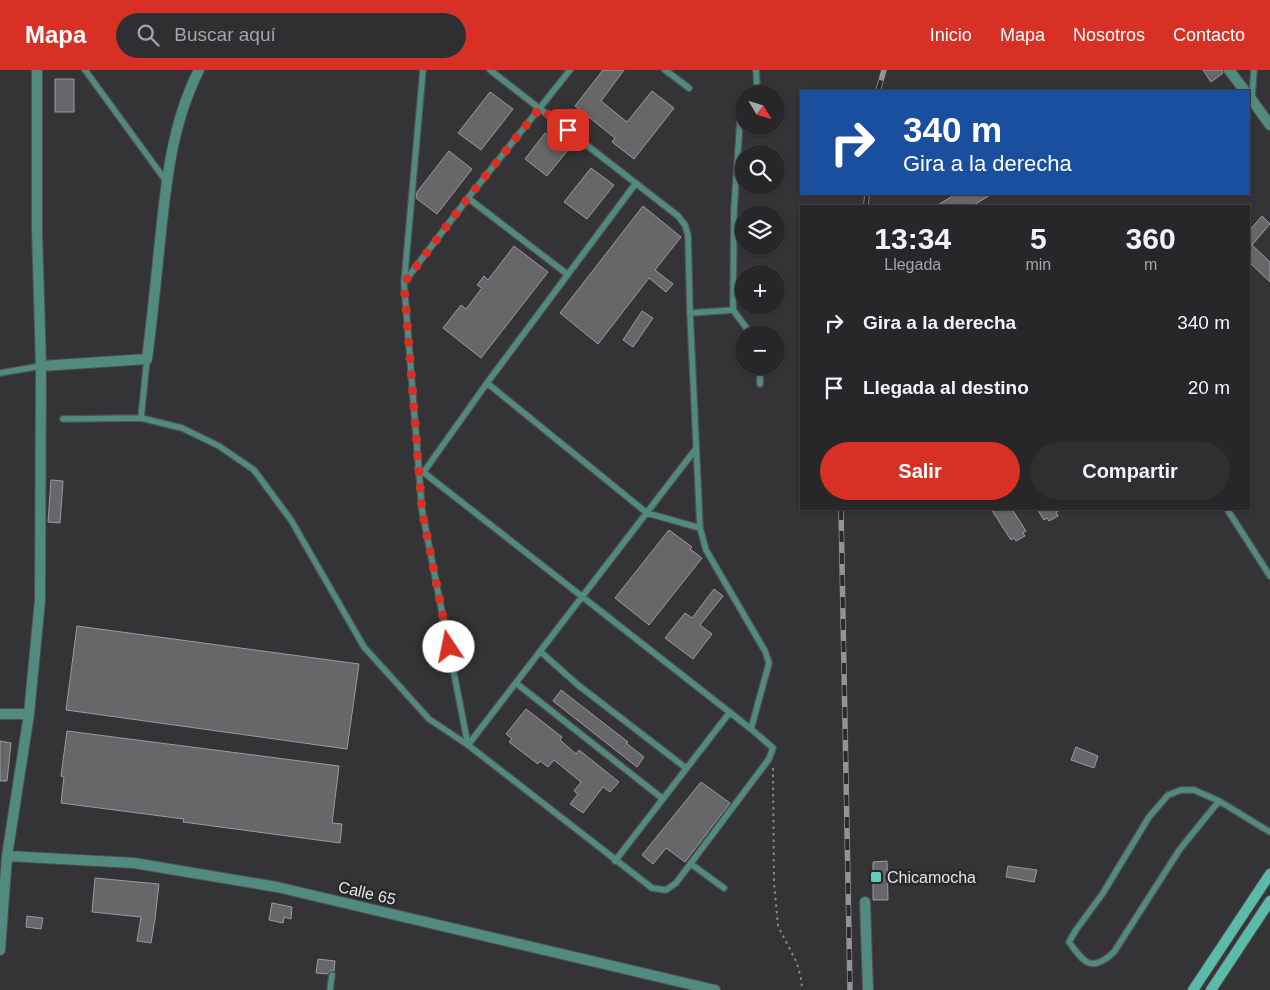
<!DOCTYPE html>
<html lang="es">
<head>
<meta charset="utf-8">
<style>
	:root { --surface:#272628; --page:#2f2e30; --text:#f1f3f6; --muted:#a4a5a8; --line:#434345; --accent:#d93025 }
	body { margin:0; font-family:Helvetica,sans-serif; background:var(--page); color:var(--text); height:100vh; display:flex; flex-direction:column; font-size:19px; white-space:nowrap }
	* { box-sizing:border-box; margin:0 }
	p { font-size:16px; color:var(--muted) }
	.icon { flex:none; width:28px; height:28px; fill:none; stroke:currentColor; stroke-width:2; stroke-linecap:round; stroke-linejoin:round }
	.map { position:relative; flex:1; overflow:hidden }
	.details { position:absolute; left:800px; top:135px; width:450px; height:305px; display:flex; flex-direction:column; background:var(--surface); border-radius:0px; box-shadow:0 1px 4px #0004,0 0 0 1px var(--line) }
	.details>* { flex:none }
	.guide { position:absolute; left:800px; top:20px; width:450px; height:105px; border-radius:0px; box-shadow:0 1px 4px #0004,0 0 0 1px var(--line); background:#1a4fa0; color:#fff; overflow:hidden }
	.needle { width:32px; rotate:128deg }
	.fabs { position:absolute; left:735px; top:15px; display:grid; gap:10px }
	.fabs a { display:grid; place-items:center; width:50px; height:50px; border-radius:50%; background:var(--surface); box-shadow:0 1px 4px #0004,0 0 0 1px var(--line); font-size:25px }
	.pin { position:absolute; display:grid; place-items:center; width:42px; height:42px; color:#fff; margin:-21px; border-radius:10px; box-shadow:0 2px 8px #0006 }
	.me { position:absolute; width:55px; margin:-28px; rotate:349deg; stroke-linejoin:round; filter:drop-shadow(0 0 4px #0008) }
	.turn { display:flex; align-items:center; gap:18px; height:105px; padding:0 20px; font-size:22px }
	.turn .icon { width:65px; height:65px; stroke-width:2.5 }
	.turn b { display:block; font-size:35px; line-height:42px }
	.eta { display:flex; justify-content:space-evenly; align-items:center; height:85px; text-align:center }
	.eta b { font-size:30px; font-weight:700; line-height:35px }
	.button { display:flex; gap:10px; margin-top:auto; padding:10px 20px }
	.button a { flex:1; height:58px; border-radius:30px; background:var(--accent); color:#fff; font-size:20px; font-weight:700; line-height:58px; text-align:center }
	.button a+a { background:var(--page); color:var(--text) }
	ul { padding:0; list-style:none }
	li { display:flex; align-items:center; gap:15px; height:65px; padding:0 20px }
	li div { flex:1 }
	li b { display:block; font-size:19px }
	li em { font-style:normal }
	header { display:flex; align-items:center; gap:30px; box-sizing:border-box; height:70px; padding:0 25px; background:var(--accent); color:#fff }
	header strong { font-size:24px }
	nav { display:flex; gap:28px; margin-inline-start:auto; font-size:18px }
	.search { width:350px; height:45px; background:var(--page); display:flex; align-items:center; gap:12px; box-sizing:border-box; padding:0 18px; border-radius:28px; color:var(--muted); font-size:19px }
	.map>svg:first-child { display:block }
	.building { fill:#676669; stroke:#9c9a9e }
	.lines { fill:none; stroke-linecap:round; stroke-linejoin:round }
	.lane-casing { stroke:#504f52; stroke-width:8 }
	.street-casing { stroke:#504f52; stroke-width:12 }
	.secondary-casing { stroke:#504f52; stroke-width:12 }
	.path { stroke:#89888a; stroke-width:2; stroke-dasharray:2.5 4; stroke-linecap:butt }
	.lane { stroke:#518a7f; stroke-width:5.5 }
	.street { stroke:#518a7f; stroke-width:10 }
	.secondary { stroke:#5bbbaa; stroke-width:10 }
	.rail-casing { stroke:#939294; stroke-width:5.5 }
	.rail { stroke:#2a292c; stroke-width:4; stroke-dasharray:11; stroke-linecap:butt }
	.route { stroke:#d93025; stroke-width:9; stroke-dasharray:0 16.2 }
	.poi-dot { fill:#5cceba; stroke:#2a292c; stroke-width:2 }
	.labels { text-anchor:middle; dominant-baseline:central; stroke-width:5; stroke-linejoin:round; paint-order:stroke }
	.poi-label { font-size:16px; fill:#e4e3e5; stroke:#2a292c; text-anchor:start }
	.street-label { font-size:16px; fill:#e4e3e5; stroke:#2a292c }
</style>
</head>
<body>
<header>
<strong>Mapa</strong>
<div class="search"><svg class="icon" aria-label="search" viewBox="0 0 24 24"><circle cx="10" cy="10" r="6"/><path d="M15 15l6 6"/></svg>Buscar aquí</div>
<nav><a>Inicio</a><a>Mapa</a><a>Nosotros</a><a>Contacto</a></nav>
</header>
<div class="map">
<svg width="1270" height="920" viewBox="0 0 1270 920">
	<rect width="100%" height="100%" fill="#343336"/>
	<!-- building -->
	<path class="building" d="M 603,0 L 624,0 L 601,31 L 627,52 L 652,21 L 674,38 L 634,89 L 612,72 L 615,68 L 575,36 Z
		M 1203,0 L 1222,0 L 1223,3 L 1211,12 Z
		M 55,9 L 74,9 L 74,42 L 55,42 Z
		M 490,22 L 513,39 L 481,80 L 458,63 Z
		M 545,63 L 568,80 L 547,106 L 525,89 Z
		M 449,81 L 472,99 L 437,144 L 416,128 L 417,122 Z
		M 591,98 L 614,115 L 587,149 L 564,132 Z
		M 956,124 L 992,124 L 972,136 L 936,136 Z
		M 643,136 L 681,167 L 655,200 L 673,214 L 666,222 L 649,208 L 598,274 L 560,243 Z
		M 1262,146 L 1270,154 L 1252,175 L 1270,192 L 1270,212 L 1249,192 L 1249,161 Z
		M 514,176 L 548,202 L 481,288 L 443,258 L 461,235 L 466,239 L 482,218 L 477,215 L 484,206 L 488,210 Z
		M 642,241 L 653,248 L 633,277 L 623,270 Z
		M 51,410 L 63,411 L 60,453 L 48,452 Z
		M 991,439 L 1012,439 L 1026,461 L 1023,463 L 1025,466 L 1016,471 L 1014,468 L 1011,470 Z
		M 1037,439 L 1062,439 L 1056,442 L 1058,446 L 1049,451 L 1047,448 L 1044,450 Z
		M 669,460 L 692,477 L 690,479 L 702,488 L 649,555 L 615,528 Z
		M 714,519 L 723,526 L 700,555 L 712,564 L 693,589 L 665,568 L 685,543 L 692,548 Z
		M 77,556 L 359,594 L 347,679 L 66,640 Z
		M 561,620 L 628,672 L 626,673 L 644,687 L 637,697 L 553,631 Z
		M 526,639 L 562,667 L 560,670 L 576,684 L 579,680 L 619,712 L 610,722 L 603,717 L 583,743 L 570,734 L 578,724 L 574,721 L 581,712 L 554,690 L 548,697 L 540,691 L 538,694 L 509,672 L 512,669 L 506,664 Z
		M 67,661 L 339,696 L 332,753 L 342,754 L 340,773 L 183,752 L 184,749 L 61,733 L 64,707 L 61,706 Z
		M 0,671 L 11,673 L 7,711 L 0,711 Z
		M 1076,677 L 1098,686 L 1094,698 L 1071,690 Z
		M 701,712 L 730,733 L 685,792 L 666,778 L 653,794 L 642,785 Z
		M 887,791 L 888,830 L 873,830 L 873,792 Z
		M 1008,796 L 1037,800 L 1034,812 L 1006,807 Z
		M 95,808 L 159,814 L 155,849 L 151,873 L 137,871 L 141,847 L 92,842 Z
		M 272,833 L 292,837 L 291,849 L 284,847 L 283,853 L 269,850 Z
		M 27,846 L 43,848 L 41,859 L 26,857 Z
		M 318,889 L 335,891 L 334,901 L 330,901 L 327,904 L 316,903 Z"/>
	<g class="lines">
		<defs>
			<path id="lane" d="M 85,0 L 166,111
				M 423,0 L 404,213 L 422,440 L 468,675
				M 490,0 L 678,146 L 685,155 L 688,165 L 690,243 L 700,458 L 706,480 L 765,581 L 769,593 L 751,659
				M 665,0 L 689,18
				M 753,24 L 757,16 L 756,0
				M 1252,28 L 1254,0
				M 744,40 L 740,52 L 734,139 L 733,240 L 751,264
				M 468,128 L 567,204
				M 405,211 L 468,128 L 570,0
				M 690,243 L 733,240
				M 760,296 L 760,314
				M 0,303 L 41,296
				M 487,313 L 647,443 L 700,458
				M 141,348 L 147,289
				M 63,349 L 141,348 L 182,358 L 219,376 L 254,400 L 291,450 L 364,577 L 429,649 L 468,675 L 652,818 L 666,820 L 676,813 L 769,689 L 773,678 L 751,659 L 418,398
				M 423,403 L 487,313 L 636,113
				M 1227,439 L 1270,506
				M 541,582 L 578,615 L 686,698
				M 516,613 L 663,729
				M 468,675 L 695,380
				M 1219,731 L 1180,779 L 1114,882 C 1092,903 1084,893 1069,872 L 1076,860 L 1103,823 L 1149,747 L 1168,725 L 1181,720 L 1194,720 L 1219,731 L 1270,762
				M 615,791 L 730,642
				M 691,794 L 724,818
				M 330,920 L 332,905"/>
			<path id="street" d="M 1229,0 L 1245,21
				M 1249,26 L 1270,55
				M 41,296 L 147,289 C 152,250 156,210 160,171 C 166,112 172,53 199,0
				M 0,644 L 29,644
				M 7,786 L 134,793 L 277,817 L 715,920
				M 865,832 L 868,920
				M 0,880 L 7,786 L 29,644 L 40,530 L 41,296 L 37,161 L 37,0"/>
			<path id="secondary" d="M 1193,920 L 1270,804
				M 1211,920 L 1270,831"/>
		</defs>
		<!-- lane casing -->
		<use href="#lane" class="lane-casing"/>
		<!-- street casing -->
		<use href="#street" class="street-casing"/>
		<!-- secondary casing -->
		<use href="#secondary" class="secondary-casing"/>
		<!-- path -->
		<path class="path" d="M 773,698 L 774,813 L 778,856 L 797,893 L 802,913 L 801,920"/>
		<!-- lane -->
		<use href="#lane" class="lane"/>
		<!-- street -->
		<use href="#street" class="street"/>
		<!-- secondary -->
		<use href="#secondary" class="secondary"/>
		<defs>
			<path id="rail" d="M 878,21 L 884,0
				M 866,136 L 867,124
				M 841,439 L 850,920"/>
		</defs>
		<!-- rail casing -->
		<use href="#rail" class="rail-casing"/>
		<!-- rail -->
		<use href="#rail" class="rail"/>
	</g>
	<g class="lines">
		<!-- route -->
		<path class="route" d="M 449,577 L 422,440 L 404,213 L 468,128 L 540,38 L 568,60"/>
	</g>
	<!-- markers -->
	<rect class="poi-dot" x="870" y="801" width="12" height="12" rx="2.5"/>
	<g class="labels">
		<!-- poi labels -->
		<g class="poi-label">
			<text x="887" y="807">Chicamocha</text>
		</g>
		<!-- street labels -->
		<g class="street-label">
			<text transform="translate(367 823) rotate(13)">Calle 65</text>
		</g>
	</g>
</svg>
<div class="fabs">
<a><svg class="needle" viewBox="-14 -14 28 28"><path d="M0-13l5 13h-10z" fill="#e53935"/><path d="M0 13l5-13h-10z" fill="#a4a5a8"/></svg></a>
<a><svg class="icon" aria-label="search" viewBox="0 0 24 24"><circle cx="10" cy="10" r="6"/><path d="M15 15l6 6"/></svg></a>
<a><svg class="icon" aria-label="layers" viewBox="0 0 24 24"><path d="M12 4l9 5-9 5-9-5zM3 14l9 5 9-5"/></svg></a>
<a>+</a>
<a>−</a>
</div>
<div class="pin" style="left:568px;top:60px;background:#d93025"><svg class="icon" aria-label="arrive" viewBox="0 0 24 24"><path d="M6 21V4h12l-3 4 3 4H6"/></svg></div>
<svg class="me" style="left:449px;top:577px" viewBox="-20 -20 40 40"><circle r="19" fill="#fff"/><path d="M0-13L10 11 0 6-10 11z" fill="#d93025"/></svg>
<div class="guide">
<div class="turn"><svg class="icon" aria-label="right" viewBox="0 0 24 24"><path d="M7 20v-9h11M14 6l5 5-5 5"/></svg><div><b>340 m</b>Gira a la derecha</div></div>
</div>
<section class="details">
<div class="eta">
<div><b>13:34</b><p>Llegada</p></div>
<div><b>5</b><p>min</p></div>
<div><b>360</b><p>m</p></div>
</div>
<ul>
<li><svg class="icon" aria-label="right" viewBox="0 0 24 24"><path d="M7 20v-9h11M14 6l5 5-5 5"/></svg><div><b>Gira a la derecha</b></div><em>340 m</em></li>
<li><svg class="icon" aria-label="arrive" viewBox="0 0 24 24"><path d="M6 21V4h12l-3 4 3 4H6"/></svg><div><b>Llegada al destino</b></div><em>20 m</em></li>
</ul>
<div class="button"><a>Salir</a><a>Compartir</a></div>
</section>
</div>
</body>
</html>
